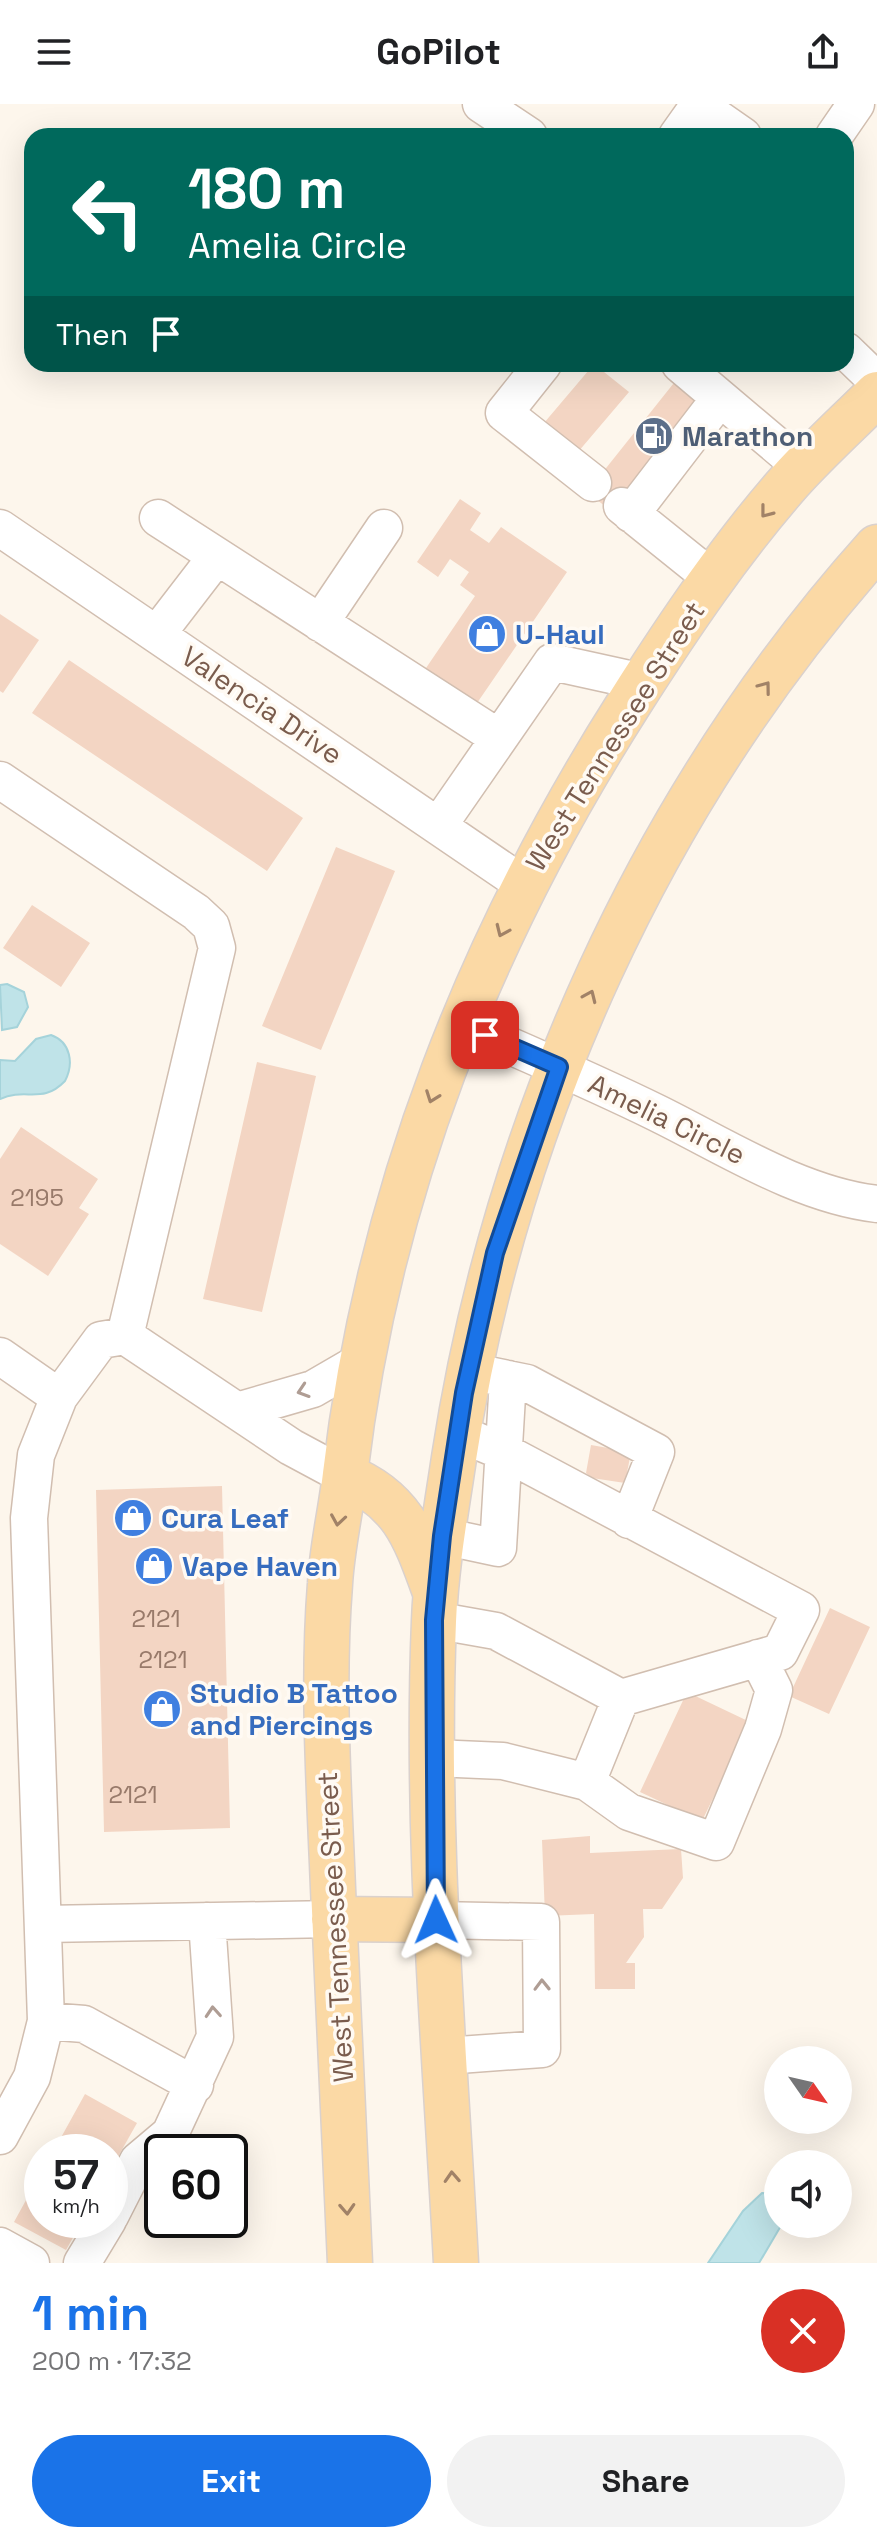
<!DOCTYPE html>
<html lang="en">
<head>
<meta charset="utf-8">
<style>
	:root { --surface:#fff; --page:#f2f2f2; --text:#202124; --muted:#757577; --accent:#1a73e8 }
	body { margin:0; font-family:"Space Grotesk",sans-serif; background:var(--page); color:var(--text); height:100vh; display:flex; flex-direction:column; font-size:30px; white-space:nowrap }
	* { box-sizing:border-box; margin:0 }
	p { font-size:26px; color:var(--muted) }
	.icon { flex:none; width:44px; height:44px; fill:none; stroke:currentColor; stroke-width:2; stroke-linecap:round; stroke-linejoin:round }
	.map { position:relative; height:2159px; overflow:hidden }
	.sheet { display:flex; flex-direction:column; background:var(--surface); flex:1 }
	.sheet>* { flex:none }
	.banner { position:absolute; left:24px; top:24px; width:830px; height:244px; border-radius:24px; box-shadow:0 8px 32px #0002; background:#00695c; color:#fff; overflow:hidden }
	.needle { width:52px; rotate:124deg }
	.controls { position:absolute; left:764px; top:1942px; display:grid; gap:16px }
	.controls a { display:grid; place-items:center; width:88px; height:88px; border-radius:50%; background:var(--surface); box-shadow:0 8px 32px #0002; font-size:40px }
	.speed { position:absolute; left:24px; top:2030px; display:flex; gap:16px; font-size:40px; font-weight:700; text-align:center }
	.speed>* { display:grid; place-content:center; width:104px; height:104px; border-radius:50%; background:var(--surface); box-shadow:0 8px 32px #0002; line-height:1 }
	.speed small { font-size:20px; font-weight:400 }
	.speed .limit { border:4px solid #111; border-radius:12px; background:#fff; color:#111 }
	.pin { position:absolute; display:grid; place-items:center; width:68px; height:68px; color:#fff; margin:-34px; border-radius:16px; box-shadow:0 4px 12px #0006 }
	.me { position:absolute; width:88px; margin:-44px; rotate:359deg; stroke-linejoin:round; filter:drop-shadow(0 0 6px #0008) }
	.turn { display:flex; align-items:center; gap:28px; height:168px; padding:0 32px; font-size:36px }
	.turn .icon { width:104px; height:104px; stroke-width:2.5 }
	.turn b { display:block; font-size:56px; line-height:68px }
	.then { display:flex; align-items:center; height:76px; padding:0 32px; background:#0003; gap:16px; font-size:30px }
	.round { display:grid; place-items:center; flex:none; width:84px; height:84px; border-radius:42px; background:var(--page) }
	.overview { display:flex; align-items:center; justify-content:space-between; height:136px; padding:0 32px }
	h1 { font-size:48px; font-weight:700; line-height:60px; color:var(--accent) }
	.primary-button { display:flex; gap:16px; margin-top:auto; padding:16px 32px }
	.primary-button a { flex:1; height:92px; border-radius:48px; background:var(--accent); color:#fff; font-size:32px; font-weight:700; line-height:92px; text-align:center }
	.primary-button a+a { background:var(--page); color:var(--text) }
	header { display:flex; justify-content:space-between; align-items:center; height:104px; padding:0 32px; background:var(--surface); font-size:36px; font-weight:700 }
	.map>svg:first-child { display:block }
	.water { fill:#bfe3e8; stroke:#a5d3da; stroke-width:2 }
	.building { fill:#f3d5c3 }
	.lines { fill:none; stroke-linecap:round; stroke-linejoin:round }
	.minor-casing { stroke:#d1beb0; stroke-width:39 }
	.major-casing { stroke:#dad1cd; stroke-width:47 }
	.minor { stroke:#fff; stroke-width:36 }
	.major { stroke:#fbd9a5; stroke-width:44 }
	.oneway { stroke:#a18267 }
	.oneway2 { stroke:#af9d94 }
	.route-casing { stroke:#114b97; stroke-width:20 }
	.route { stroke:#1a73e8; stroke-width:14 }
	.labels { text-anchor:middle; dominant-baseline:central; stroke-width:7; stroke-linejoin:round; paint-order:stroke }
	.number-label { font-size:24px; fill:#987a6a }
	.service-label { font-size:28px; font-weight:bold; fill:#4e5e75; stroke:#fffaf3; text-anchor:start }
	.shop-label { font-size:28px; font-weight:bold; fill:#366cbe; stroke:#fffaf3; text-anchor:start }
	.street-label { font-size:28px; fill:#7a5c4d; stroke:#fffaf3 }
</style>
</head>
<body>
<header><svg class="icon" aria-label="menu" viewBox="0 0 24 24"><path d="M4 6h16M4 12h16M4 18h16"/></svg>GoPilot<svg class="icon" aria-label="share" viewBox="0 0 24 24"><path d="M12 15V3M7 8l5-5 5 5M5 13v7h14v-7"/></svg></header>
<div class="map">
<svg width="877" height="2159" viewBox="0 0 877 2159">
	<rect width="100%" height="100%" fill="#fdf6ec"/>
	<!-- water -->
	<path class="water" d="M 7,880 L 24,888 L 28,903 L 17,923 L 2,926 L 0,881 Z
		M 51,931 C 71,938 74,960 65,977 C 42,1001 26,983 0,995 L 0,956 L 15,957 L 36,935 Z
		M 762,2089 L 778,2090 L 778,2120 L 782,2120 L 759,2159 L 708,2159 L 743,2107 Z"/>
	<!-- building -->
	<path class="building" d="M 594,260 L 629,288 L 578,348 L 544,319 Z
		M 689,260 L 722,276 L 615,410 L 587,388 Z
		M 460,395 L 481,409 L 470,426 L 489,439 L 501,423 L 567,468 L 475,602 L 424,567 L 475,492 L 460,481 L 469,468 L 450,455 L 438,473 L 417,458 Z
		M 0,510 L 39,536 L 3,589 L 0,587 Z
		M 69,556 L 303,714 L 267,767 L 32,609 Z
		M 336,743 L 395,767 L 321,946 L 262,922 Z
		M 32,801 L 90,839 L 61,883 L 3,844 Z
		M 257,958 L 316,972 L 262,1208 L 203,1195 Z
		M 21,1023 L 98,1075 L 79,1104 L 89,1110 L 48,1172 L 0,1140 L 0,1055 Z
		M 591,1341 L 631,1348 L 625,1379 L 592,1374 L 586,1369 Z
		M 222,1382 L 230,1724 L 104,1728 L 96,1386 Z
		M 830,1504 L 870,1523 L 829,1610 L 789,1592 Z
		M 687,1588 L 750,1618 L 702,1717 L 640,1688 Z
		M 590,1732 L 590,1749 L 681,1745 L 683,1774 L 662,1805 L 643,1805 L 644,1833 L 626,1859 L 635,1859 L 635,1885 L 595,1885 L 594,1810 L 545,1812 L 542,1736 Z
		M 85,1990 L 137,2019 L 110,2067 L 110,2048 L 53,2048 Z
		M 42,2067 L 42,2116 L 83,2116 L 66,2146 L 14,2118 Z"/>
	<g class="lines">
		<defs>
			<path id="minor" d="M 481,0 L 529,32
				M 697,0 L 743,32
				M 677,32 L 699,1
				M 834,32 L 856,0
				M 846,247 L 877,277
				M 543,260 L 504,309 L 593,379
				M 680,260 L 803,364
				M 622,402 L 714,476
				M 631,410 L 720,294
				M 158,414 L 499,634
				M 0,424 L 523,780
				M 320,519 L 384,424
				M 157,530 L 217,452
				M 0,676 L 196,808 L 211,822 L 217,844 L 125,1232
				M 439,721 L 552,558 L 643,578
				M 460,920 C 526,949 592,977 657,1009 C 726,1043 800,1091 877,1100
				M 0,1252 L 59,1293 L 101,1236 L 125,1232 L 291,1343 L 345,1372
				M 469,1267 L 527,1279 L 656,1348 L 629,1416
				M 237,1307 L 313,1285 L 363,1256
				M 442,1432 L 498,1444 L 508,1275
				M 434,1516 L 496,1527 L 621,1594 L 780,1548 L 801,1506 L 506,1349 L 458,1329
				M 434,1654 L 503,1657 L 587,1678 L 629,1708 L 716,1738 L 763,1625 L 774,1586 L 758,1554
				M 587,1678 L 621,1594
				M 436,1816 L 541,1818 L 542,1945 L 445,1952
				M 44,1820 L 334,1815
				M 46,1917 L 84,1920 L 195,1981
				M 0,2032 L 32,1973 L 46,1917 L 29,1414 L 36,1351 L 59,1293
				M 110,2112 L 138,2057 L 170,2030 L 215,1933 L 207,1817
				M 0,2142 L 31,2159
				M 82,2159 L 108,2116"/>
			<path id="major" d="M 345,1372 C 403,1395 415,1433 435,1488
				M 334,1815 L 436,1816
				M 350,2159 C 344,2034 339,1909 333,1784 C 329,1683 322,1581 330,1480 C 332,1443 341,1407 345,1370 C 378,1089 479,835 630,598 C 679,521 731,444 791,376 C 818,346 848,319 877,290
				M 456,2159 C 445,1946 425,1731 434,1517 C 436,1463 446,1408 454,1354 C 505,1020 651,695 877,443"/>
		</defs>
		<!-- minor casing -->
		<use href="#minor" class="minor-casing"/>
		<!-- major casing -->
		<use href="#major" class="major-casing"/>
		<!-- minor -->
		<use href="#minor" class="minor"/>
		<!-- major -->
		<use href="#major" class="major"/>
	</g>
	<!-- one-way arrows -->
	<defs><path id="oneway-chevron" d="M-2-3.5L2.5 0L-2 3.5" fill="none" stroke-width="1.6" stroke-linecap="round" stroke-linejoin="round" transform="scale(2)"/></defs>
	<g class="oneway">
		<use href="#oneway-chevron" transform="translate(766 408) rotate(128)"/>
		<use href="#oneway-chevron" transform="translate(765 583) rotate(-53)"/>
		<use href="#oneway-chevron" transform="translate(502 827) rotate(114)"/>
		<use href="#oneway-chevron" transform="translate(590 892) rotate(-66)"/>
		<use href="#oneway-chevron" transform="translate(432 993) rotate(110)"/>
		<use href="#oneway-chevron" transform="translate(338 1416) rotate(99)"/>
		<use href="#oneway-chevron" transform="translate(452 2073) rotate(-93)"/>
		<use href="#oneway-chevron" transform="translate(347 2105) rotate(87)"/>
	</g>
	<g class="oneway2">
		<use href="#oneway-chevron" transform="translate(303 1287) rotate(162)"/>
		<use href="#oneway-chevron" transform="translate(542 1881) rotate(-91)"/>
		<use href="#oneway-chevron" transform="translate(213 1908) rotate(-94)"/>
	</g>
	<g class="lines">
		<defs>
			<path id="route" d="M 436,1816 L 434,1516 L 442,1432 L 464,1289 L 495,1149 L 559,963 L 485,931"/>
		</defs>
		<!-- route casing -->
		<use href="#route" class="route-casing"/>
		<!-- route -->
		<use href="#route" class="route"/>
	</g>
	<!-- icons -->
	<defs>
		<symbol id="fuel-disc" viewBox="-11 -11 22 22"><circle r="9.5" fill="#5c6f8a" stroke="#fffaf3"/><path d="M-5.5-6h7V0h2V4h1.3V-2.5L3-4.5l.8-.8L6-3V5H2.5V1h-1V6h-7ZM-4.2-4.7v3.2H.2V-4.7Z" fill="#fff"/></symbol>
		<symbol id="shop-disc" viewBox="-11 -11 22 22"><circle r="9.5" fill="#3f7fe0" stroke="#fffaf3"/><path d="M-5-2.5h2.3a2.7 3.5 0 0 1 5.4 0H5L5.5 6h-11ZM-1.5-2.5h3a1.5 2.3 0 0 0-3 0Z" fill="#fff"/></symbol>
	</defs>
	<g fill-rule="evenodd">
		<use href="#fuel-disc" x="632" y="310" width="44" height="44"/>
		<use href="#shop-disc" x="465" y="508" width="44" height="44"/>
		<use href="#shop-disc" x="111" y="1392" width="44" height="44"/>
		<use href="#shop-disc" x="132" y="1440" width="44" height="44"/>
		<use href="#shop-disc" x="140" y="1583" width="44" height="44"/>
	</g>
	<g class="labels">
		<!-- number labels -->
		<g class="number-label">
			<text x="37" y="1093">2195</text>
			<text x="156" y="1514">2121</text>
			<text x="163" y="1555">2121</text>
			<text x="133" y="1690">2121</text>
		</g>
		<!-- service labels -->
		<g class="service-label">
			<text x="682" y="332">Marathon</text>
		</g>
		<!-- shop labels -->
		<g class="shop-label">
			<text x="515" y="530">U-Haul</text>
			<text x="161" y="1414">Cura Leaf</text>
			<text x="182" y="1462">Vape Haven</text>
			<text x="190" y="1589">Studio B Tattoo<tspan x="190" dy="32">and Piercings</tspan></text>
		</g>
		<!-- street labels -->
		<g class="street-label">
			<text transform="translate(262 601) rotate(34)">Valencia Drive</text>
			<text transform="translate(615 632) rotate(-58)">West Tennessee Street</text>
			<text transform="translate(667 1015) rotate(26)">Amelia Circle</text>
			<text transform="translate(335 1823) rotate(-93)">West Tennessee Street</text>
		</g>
	</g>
</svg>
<div class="controls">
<a><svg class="needle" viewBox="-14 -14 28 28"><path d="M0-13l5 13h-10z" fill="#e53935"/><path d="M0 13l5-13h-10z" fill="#757577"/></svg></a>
<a><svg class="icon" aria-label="sound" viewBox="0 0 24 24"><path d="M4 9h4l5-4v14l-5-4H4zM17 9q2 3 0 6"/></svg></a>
</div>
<div class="speed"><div>57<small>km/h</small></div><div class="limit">60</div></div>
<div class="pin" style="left:485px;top:931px;background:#d93025"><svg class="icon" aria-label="arrive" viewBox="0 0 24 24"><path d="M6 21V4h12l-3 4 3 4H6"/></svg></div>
<svg class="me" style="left:436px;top:1816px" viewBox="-20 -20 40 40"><path d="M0-17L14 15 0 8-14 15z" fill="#1a73e8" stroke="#fff" stroke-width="4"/></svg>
<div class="banner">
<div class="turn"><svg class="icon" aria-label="left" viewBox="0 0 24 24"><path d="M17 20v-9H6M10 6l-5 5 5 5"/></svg><div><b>180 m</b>Amelia Circle</div></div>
<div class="then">Then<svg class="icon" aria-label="arrive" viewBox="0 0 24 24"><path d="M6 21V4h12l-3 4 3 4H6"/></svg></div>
</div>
</div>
<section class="sheet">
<div class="overview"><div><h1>1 min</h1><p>200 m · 17:32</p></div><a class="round" style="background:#d93025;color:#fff"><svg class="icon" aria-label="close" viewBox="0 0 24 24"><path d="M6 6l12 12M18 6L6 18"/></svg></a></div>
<div class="primary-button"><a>Exit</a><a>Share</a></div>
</section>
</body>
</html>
